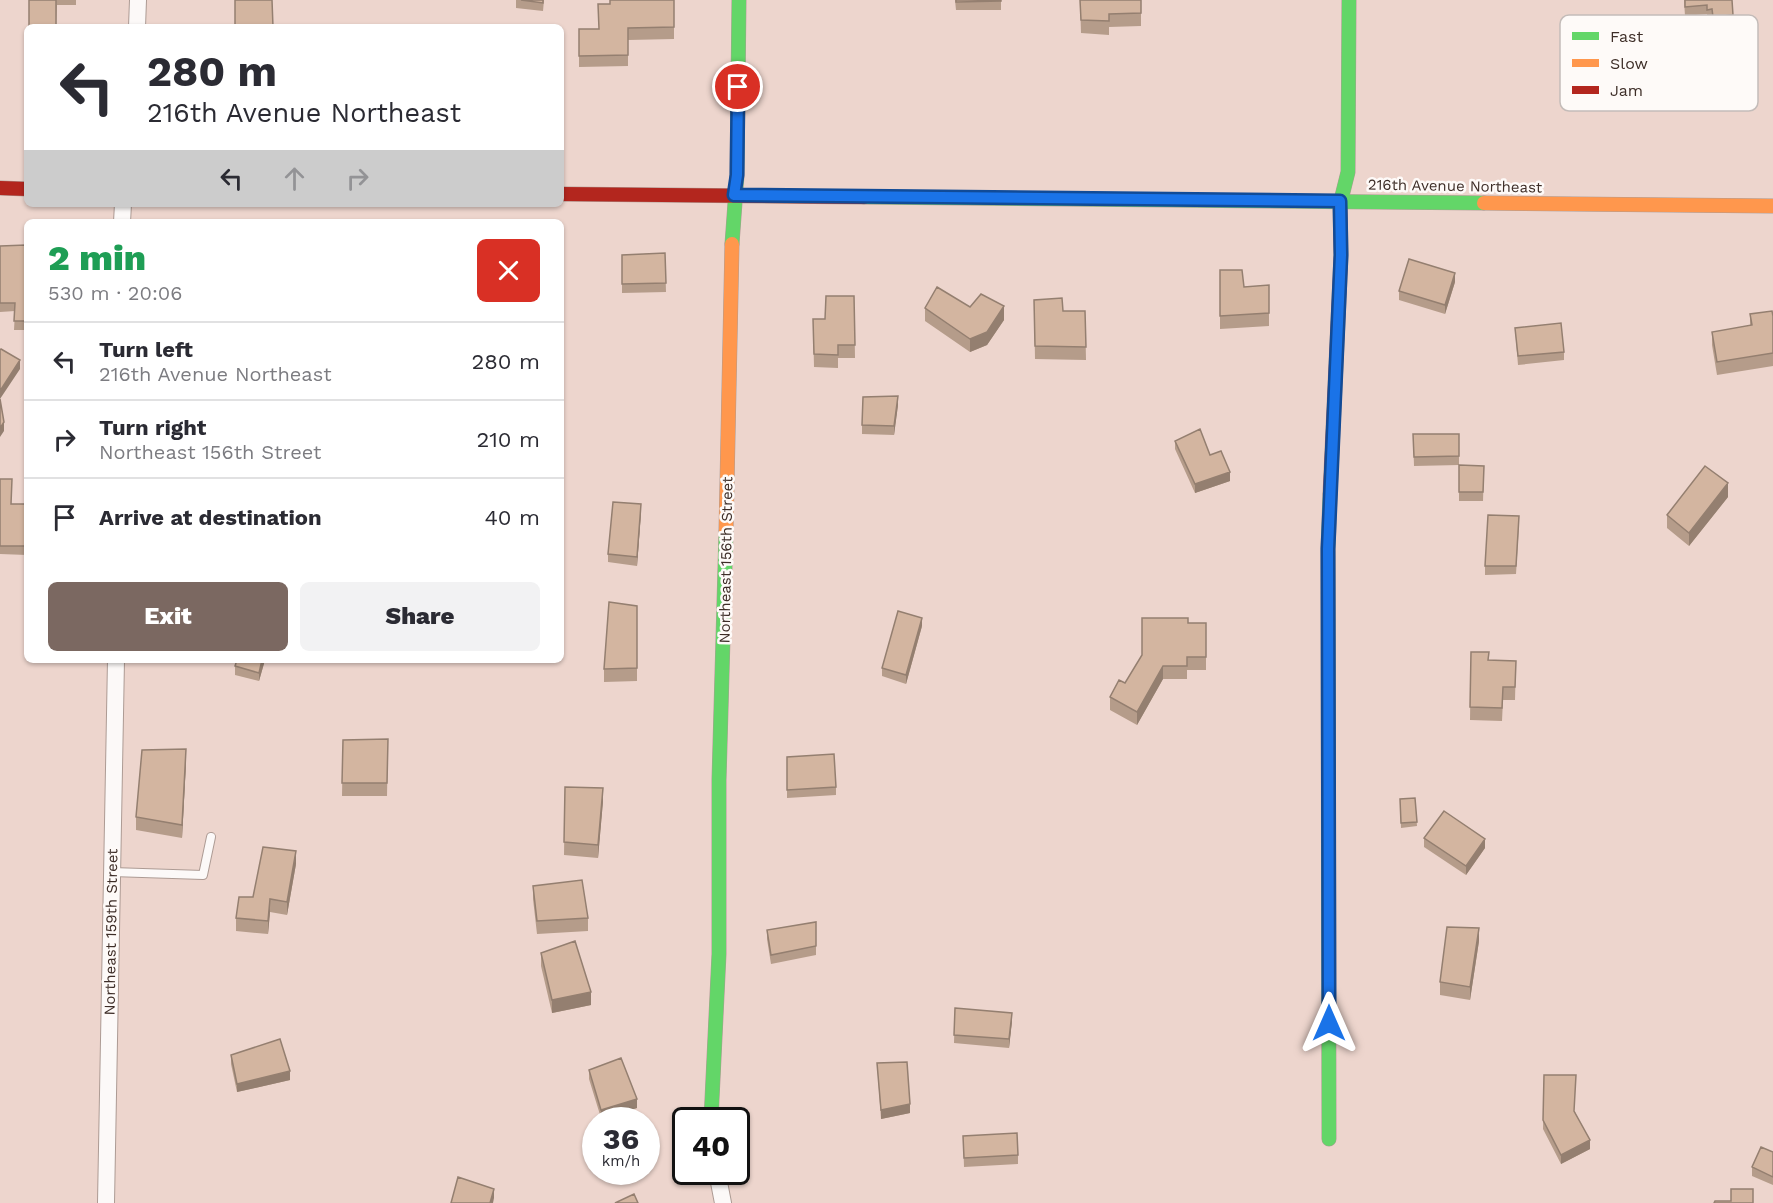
<!DOCTYPE html>
<html lang="en">
<head>
<meta charset="utf-8">
<style>
	:root { --surface:#fff; --page:#f2f2f3; --text:#2b2b33; --muted:#7c7c81; --line:#e1e1e2; --accent:#7b6861 }
	body { margin:0; font-family:"Work Sans",sans-serif; background:var(--page); color:var(--text); height:100vh; display:flex; flex-direction:column; font-size:22px; white-space:nowrap }
	* { box-sizing:border-box; margin:0 }
	p { font-size:20px; color:var(--muted) }
	.icon { flex:none; width:33px; height:33px; fill:none; stroke:currentColor; stroke-width:2; stroke-linecap:round; stroke-linejoin:round }
	.map { position:relative; flex:1; overflow:hidden }
	.details { position:absolute; left:24px; top:219px; width:540px; height:444px; display:flex; flex-direction:column; background:var(--surface); border-radius:9px; box-shadow:0 2px 4px #0004 }
	.details>* { flex:none }
	.guide { position:absolute; left:24px; top:24px; width:540px; height:183px; border-radius:9px; box-shadow:0 2px 4px #0004; background:#fff; color:var(--text); overflow:hidden }
	.speed { position:absolute; left:582px; top:1107px; display:flex; gap:12px; font-size:30px; font-weight:700; text-align:center }
	.speed>* { display:grid; place-content:center; width:78px; height:78px; border-radius:50%; background:var(--surface); box-shadow:0 2px 4px #0004; line-height:1 }
	.speed small { font-size:15px; font-weight:400 }
	.speed .limit { border:3px solid #111; border-radius:9px; background:#fff; color:#111 }
	.pin { position:absolute; display:grid; place-items:center; width:51px; height:51px; color:#fff; margin:-26px; border:3px solid #fff; border-radius:50%; box-shadow:0 2px 6px #0007 }
	.me { position:absolute; width:66px; margin:-33px; rotate:0deg; stroke-linejoin:round; filter:drop-shadow(0 0 4px #0008) }
	.turn { display:flex; align-items:center; gap:21px; height:126px; padding:0 24px; font-size:27px }
	.turn .icon { width:78px; height:78px; stroke-width:2.5 }
	.turn b { display:block; font-size:42px; line-height:51px }
	.lanes { display:flex; align-items:center; height:57px; padding:0 24px; background:#0003; justify-content:center; gap:30px; direction:ltr }
	.lanes .off { opacity:.35 }
	.round { display:grid; place-items:center; flex:none; width:63px; height:63px; border-radius:9px; background:var(--page) }
	.head { display:flex; align-items:center; justify-content:space-between; height:102px; padding:0 24px }
	h1 { font-size:36px; font-weight:800; line-height:45px; color:#1e9e55 }
	.action { display:flex; gap:12px; margin-top:auto; padding:12px 24px }
	.action a { flex:1; height:69px; border-radius:9px; background:var(--accent); color:#fff; font-size:24px; font-weight:800; line-height:69px; text-align:center }
	.action a+a { background:var(--page); color:var(--text) }
	ul { padding:0; list-style:none }
	li { display:flex; align-items:center; gap:18px; height:78px; padding:0 24px; border-top:2px solid var(--line) }
	li div { flex:1 }
	li b { display:block; font-size:22px }
	li em { font-style:normal }
	.map>svg:first-child { display:block }
	.lines { fill:none; stroke-linecap:round; stroke-linejoin:round }
	.lane-casing { stroke:#ad9b94; stroke-width:10 }
	.street-casing { stroke:#ad9b94; stroke-width:18 }
	.fast-casing { stroke:#ad9b94; stroke-width:15 }
	.slow-casing { stroke:#ad9b94; stroke-width:15 }
	.jam-casing { stroke:#ad9b94; stroke-width:15 }
	.lane { stroke:#fcf9f8; stroke-width:8 }
	.street { stroke:#fcf9f8; stroke-width:16 }
	.fast { stroke:#63d668; stroke-width:14 }
	.slow { stroke:#ff974d; stroke-width:14 }
	.jam { stroke:#b3261e; stroke-width:14 }
	.wall { fill:#b59c8a }
	.shaded-wall { fill:#947f70 }
	.building { fill:#d3b5a0; stroke:#947f70; stroke-width:1.5 }
	.route-casing { stroke:#114b97; stroke-width:15 }
	.route { stroke:#1a73e8; stroke-width:10 }
	.labels { text-anchor:middle; dominant-baseline:central; stroke-width:5; stroke-linejoin:round; paint-order:stroke }
	.street-label { font-size:15px; fill:#3d2d27; stroke:#fefaf8 }
	.key { fill:#fefaf8; stroke:#c4bcb9; stroke-width:1.5 }
	.key-label { font-size:16px; fill:#3d2d27 }
</style>
</head>
<body>
<div class="map">
<svg width="1773" height="1203" viewBox="0 0 1773 1203">
	<rect width="100%" height="100%" fill="#edd5cd"/>
	<g class="lines">
		<defs>
			<path id="lane" d="M 112,872 L 203,875 L 211,837"/>
			<path id="street" d="M 137,27 L 138,0
				M 122,222 L 123,204
				M 717,1172 L 723,1203
				M 106,1203 L 116,660"/>
			<path id="fast" d="M 864,197 L 1484,203
				M 1340,204 L 1348,172 L 1349,0
				M 732,244 L 737,175 L 739,0
				M 711,1120 L 719,954 L 719,780 L 726,532
				M 1329,1139 L 1328,549 L 1330,494"/>
			<path id="slow" d="M 1484,203 L 1773,206
				M 726,532 L 732,244"/>
			<path id="jam" d="M 0,188 L 27,189
				M 561,194 L 864,197
				M 1330,494 L 1341,255 L 1340,204"/>
		</defs>
		<!-- lane casing -->
		<use href="#lane" class="lane-casing"/>
		<!-- street casing -->
		<use href="#street" class="street-casing"/>
		<!-- fast casing -->
		<use href="#fast" class="fast-casing"/>
		<!-- slow casing -->
		<use href="#slow" class="slow-casing"/>
		<!-- jam casing -->
		<use href="#jam" class="jam-casing"/>
		<!-- lane -->
		<use href="#lane" class="lane"/>
		<!-- street -->
		<use href="#street" class="street"/>
		<!-- fast -->
		<use href="#fast" class="fast"/>
		<!-- slow -->
		<use href="#slow" class="slow"/>
		<!-- jam -->
		<use href="#jam" class="jam"/>
	</g>
	<!-- wall -->
	<path class="wall" d="M 29,0 L 76,0 L 76,5 L 57,5 L 56,27 L 29,27 Z
		M 516,0 L 544,0 L 543,11 L 516,8 Z
		M 674,0 L 674,39 L 628,40 L 628,66 L 579,67 L 579,29 L 598,29 Z
		M 955,0 L 1001,0 L 1001,10 L 956,10 Z
		M 1080,0 L 1141,0 L 1141,26 L 1109,27 L 1109,35 L 1081,33 Z
		M 1684,0 L 1732,0 L 1733,24 L 1713,26 L 1712,18 L 1707,18 L 1707,14 L 1685,16 Z
		M 0,246 L 25,290 L 27,290 L 27,330 L 14,330 L 15,311 L 0,312 Z
		M 665,253 L 666,292 L 622,293 L 622,255 Z
		M 1220,270 L 1244,287 L 1269,285 L 1269,326 L 1220,329 Z
		M 1455,282 L 1445,314 L 1399,300 L 1399,291 Z
		M 854,296 L 855,358 L 838,358 L 838,368 L 814,367 L 813,319 L 825,319 Z
		M 1034,300 L 1063,311 L 1085,311 L 1086,360 L 1035,359 Z
		M 970,307 L 1004,320 L 987,345 L 970,352 L 925,321 L 925,308 Z
		M 1750,314 L 1773,316 L 1773,366 L 1717,375 L 1712,345 L 1712,332 L 1750,326 Z
		M 1515,328 L 1564,352 L 1564,360 L 1518,365 Z
		M 898,405 L 894,435 L 862,434 L 862,425 Z
		M 1413,434 L 1459,434 L 1459,465 L 1414,466 Z
		M 1175,441 L 1210,455 L 1230,481 L 1195,493 L 1175,449 Z
		M 1459,465 L 1484,466 L 1483,501 L 1459,501 Z
		M 0,479 L 11,504 L 27,504 L 27,555 L 0,554 Z
		M 1728,497 L 1689,546 L 1667,528 L 1667,515 Z
		M 641,512 L 637,566 L 608,562 L 608,554 Z
		M 1519,525 L 1516,574 L 1485,575 L 1485,566 Z
		M 637,606 L 637,681 L 604,682 L 604,669 Z
		M 1188,623 L 1206,623 L 1206,670 L 1187,670 L 1187,679 L 1163,679 L 1137,725 L 1110,710 L 1110,697 L 1125,683 Z
		M 922,626 L 906,684 L 882,676 L 882,668 Z
		M 1471,652 L 1489,660 L 1516,661 L 1515,700 L 1503,700 L 1502,721 L 1470,720 Z
		M 237,660 L 265,660 L 259,681 L 235,675 L 235,666 Z
		M 388,739 L 387,796 L 342,796 L 343,740 Z
		M 787,757 L 836,787 L 836,795 L 787,798 Z
		M 186,762 L 182,838 L 136,830 L 136,817 Z
		M 565,787 L 603,801 L 598,858 L 564,855 Z
		M 1415,798 L 1417,826 L 1401,828 L 1400,799 Z
		M 1424,838 L 1485,848 L 1466,875 L 1424,847 Z
		M 296,864 L 287,915 L 270,912 L 268,934 L 236,931 L 236,918 L 253,897 Z
		M 533,886 L 588,918 L 588,931 L 537,934 L 533,899 Z
		M 816,922 L 816,955 L 771,964 L 767,939 L 767,930 Z
		M 1479,941 L 1470,1000 L 1440,995 L 1440,982 Z
		M 541,953 L 591,1005 L 552,1013 L 541,966 Z
		M 955,1008 L 1012,1021 L 1009,1048 L 954,1043 Z
		M 231,1055 L 290,1080 L 237,1092 L 231,1064 Z
		M 877,1063 L 910,1113 L 881,1119 Z
		M 589,1070 L 637,1108 L 601,1118 L 589,1079 Z
		M 1544,1075 L 1575,1112 L 1590,1149 L 1561,1164 L 1543,1129 Z
		M 963,1136 L 1018,1155 L 1018,1164 L 964,1167 Z
		M 1773,1152 L 1773,1185 L 1752,1176 L 1752,1167 Z"/>
	<!-- shaded-wall -->
	<path class="shaded-wall" d="M 1455,273 L 1455,282 L 1445,314 L 1445,305 Z
		M 1004,306 L 1004,320 L 987,345 L 970,352 L 970,339 Z
		M 20,360 L 20,369 L 0,399 L 0,391 Z
		M 898,396 L 898,405 L 894,435 L 894,426 Z
		M 4,422 L 4,431 L 0,437 L 0,428 Z
		M 1230,472 L 1230,481 L 1195,493 L 1195,484 Z
		M 1728,483 L 1728,497 L 1689,546 L 1689,533 Z
		M 641,504 L 641,512 L 637,566 L 637,557 Z
		M 922,618 L 922,626 L 906,684 L 906,675 Z
		M 262,660 L 265,660 L 259,681 L 259,673 Z
		M 1163,666 L 1163,679 L 1137,725 L 1137,712 Z
		M 186,749 L 186,762 L 182,838 L 182,825 Z
		M 603,788 L 603,801 L 598,858 L 598,845 Z
		M 1485,839 L 1485,848 L 1466,875 L 1466,866 Z
		M 296,851 L 296,864 L 287,915 L 287,902 Z
		M 270,899 L 270,912 L 268,934 L 268,921 Z
		M 1479,928 L 1479,941 L 1470,1000 L 1470,987 Z
		M 591,992 L 591,1005 L 552,1013 L 552,1000 Z
		M 1012,1013 L 1012,1021 L 1009,1048 L 1009,1039 Z
		M 290,1071 L 290,1080 L 237,1092 L 237,1084 Z
		M 637,1099 L 637,1108 L 601,1118 L 601,1110 Z
		M 910,1104 L 910,1113 L 881,1119 L 881,1110 Z
		M 1590,1140 L 1590,1149 L 1561,1164 L 1561,1155 Z
		M 494,1189 L 494,1198 L 493,1203 L 490,1203 Z"/>
	<!-- building -->
	<path class="building" d="M 29,0 L 56,0 L 56,26 L 29,26 Z
		M 235,0 L 272,0 L 273,27 L 235,27 Z
		M 521,0 L 543,0 L 543,3 Z
		M 610,0 L 674,0 L 674,27 L 628,28 L 628,55 L 579,56 L 579,29 L 599,29 L 598,4 L 610,4 Z
		M 956,0 L 1001,0 L 1001,1 L 956,2 Z
		M 1080,0 L 1141,0 L 1141,13 L 1109,14 L 1109,21 L 1081,20 Z
		M 1685,0 L 1732,0 L 1733,15 L 1713,17 L 1712,9 L 1707,10 L 1707,5 L 1685,7 Z
		M 26,245 L 25,290 L 27,290 L 27,321 L 14,321 L 15,303 L 0,303 L 0,246 Z
		M 665,253 L 666,283 L 622,284 L 622,255 Z
		M 1409,259 L 1455,273 L 1445,305 L 1399,291 Z
		M 1220,270 L 1242,270 L 1244,287 L 1269,285 L 1269,313 L 1220,316 Z
		M 937,287 L 970,307 L 981,294 L 1004,306 L 987,332 L 970,339 L 925,308 Z
		M 826,296 L 854,296 L 855,345 L 838,345 L 838,355 L 814,354 L 813,319 L 825,319 Z
		M 1062,298 L 1063,311 L 1085,311 L 1086,347 L 1035,346 L 1034,300 Z
		M 1772,311 L 1773,316 L 1773,353 L 1717,362 L 1712,332 L 1752,325 L 1750,314 Z
		M 1561,323 L 1564,352 L 1518,356 L 1515,328 Z
		M 1,349 L 20,360 L 0,391 L 0,350 Z
		M 898,396 L 894,426 L 862,425 L 863,397 Z
		M 0,399 L 4,422 L 0,428 Z
		M 1200,429 L 1210,455 L 1221,451 L 1230,472 L 1195,484 L 1175,441 Z
		M 1413,434 L 1459,434 L 1459,456 L 1414,457 Z
		M 1459,465 L 1484,466 L 1483,492 L 1459,492 Z
		M 1705,466 L 1728,483 L 1689,533 L 1667,515 Z
		M 0,479 L 12,479 L 11,504 L 27,504 L 27,546 L 0,546 Z
		M 613,502 L 641,504 L 637,557 L 608,554 Z
		M 1488,515 L 1519,516 L 1516,566 L 1485,566 Z
		M 609,602 L 637,606 L 637,668 L 604,669 Z
		M 898,611 L 922,618 L 906,675 L 882,668 Z
		M 1142,618 L 1188,618 L 1188,623 L 1206,623 L 1206,657 L 1187,657 L 1187,666 L 1163,666 L 1137,712 L 1110,697 L 1119,680 L 1125,683 L 1142,655 Z
		M 1471,652 L 1489,652 L 1488,660 L 1516,661 L 1515,687 L 1503,687 L 1502,708 L 1470,707 Z
		M 237,660 L 262,660 L 259,673 L 235,666 Z
		M 388,739 L 387,783 L 342,783 L 343,740 Z
		M 186,749 L 182,825 L 136,817 L 142,750 Z
		M 834,754 L 836,787 L 787,790 L 787,757 Z
		M 565,787 L 603,788 L 598,845 L 564,842 Z
		M 1415,798 L 1417,822 L 1401,823 L 1400,799 Z
		M 1444,811 L 1485,839 L 1466,866 L 1424,838 Z
		M 263,847 L 296,851 L 287,902 L 270,899 L 268,921 L 236,918 L 239,897 L 253,897 Z
		M 582,880 L 588,918 L 537,921 L 533,886 Z
		M 816,922 L 816,946 L 771,955 L 767,930 Z
		M 1447,927 L 1479,928 L 1470,987 L 1440,982 Z
		M 575,941 L 591,992 L 552,1000 L 541,953 Z
		M 955,1008 L 1012,1013 L 1009,1039 L 954,1035 Z
		M 280,1039 L 290,1071 L 237,1084 L 231,1055 Z
		M 621,1058 L 637,1099 L 601,1110 L 589,1070 Z
		M 907,1062 L 910,1104 L 881,1110 L 877,1063 Z
		M 1544,1075 L 1576,1075 L 1574,1111 L 1590,1140 L 1561,1155 L 1543,1120 Z
		M 1017,1133 L 1018,1155 L 964,1158 L 963,1136 Z
		M 1761,1147 L 1773,1152 L 1773,1177 L 1752,1167 Z
		M 458,1177 L 494,1189 L 490,1203 L 451,1203 Z
		M 1731,1189 L 1753,1189 L 1753,1203 L 1714,1203 L 1715,1201 L 1731,1201 Z
		M 634,1194 L 638,1203 L 615,1203 Z"/>
	<g class="lines">
		<defs>
			<path id="route" d="M 738,87 L 737,175 L 734,195 L 1340,201 L 1341,255 L 1328,549 L 1329,1023"/>
		</defs>
		<!-- route casing -->
		<use href="#route" class="route-casing"/>
		<!-- route -->
		<use href="#route" class="route"/>
	</g>
	<g class="labels">
		<!-- street labels -->
		<g class="street-label">
			<text transform="translate(1455 186) rotate(1)">216th Avenue Northeast</text>
			<text transform="translate(726 560) rotate(-89)">Northeast 156th Street</text>
			<text transform="translate(111 932) rotate(-89)">Northeast 159th Street</text>
		</g>
	</g>
	<!-- legend -->
	<rect x="1560" y="15" width="198" height="96" rx="9" class="key"/>
	<rect x="1572" y="32" width="27" height="8" fill="#63d668"/>
	<rect x="1572" y="59" width="27" height="8" fill="#ff974d"/>
	<rect x="1572" y="86" width="27" height="8" fill="#b3261e"/>
	<g class="key-label">
		<text x="1610" y="42">Fast</text>
		<text x="1610" y="69">Slow</text>
		<text x="1610" y="96">Jam</text>
	</g>
</svg>
<div class="speed"><div>36<small>km/h</small></div><div class="limit">40</div></div>
<div class="pin" style="left:738px;top:87px;background:#d93025"><svg class="icon" aria-label="arrive" viewBox="0 0 24 24"><path d="M6 21V4h12l-3 4 3 4H6"/></svg></div>
<svg class="me" style="left:1329px;top:1023px" viewBox="-20 -20 40 40"><path d="M0-17L14 15 0 8-14 15z" fill="#1a73e8" stroke="#fff" stroke-width="4"/></svg>
<div class="guide">
<div class="turn"><svg class="icon" aria-label="left" viewBox="0 0 24 24"><path d="M17 20v-9H6M10 6l-5 5 5 5"/></svg><div><b>280 m</b>216th Avenue Northeast</div></div>
<div class="lanes"><svg class="icon" aria-label="left" viewBox="0 0 24 24"><path d="M17 20v-9H6M10 6l-5 5 5 5"/></svg><svg class="icon off" aria-label="ahead" viewBox="0 0 24 24"><path d="M12 20V5M6 11l6-6 6 6"/></svg><svg class="icon off" aria-label="right" viewBox="0 0 24 24"><path d="M7 20v-9h11M14 6l5 5-5 5"/></svg></div>
</div>
<section class="details">
<div class="head"><div><h1>2 min</h1><p>530 m · 20:06</p></div><a class="round" style="background:#d93025;color:#fff"><svg class="icon" aria-label="close" viewBox="0 0 24 24"><path d="M6 6l12 12M18 6L6 18"/></svg></a></div>
<ul>
<li><svg class="icon" aria-label="left" viewBox="0 0 24 24"><path d="M17 20v-9H6M10 6l-5 5 5 5"/></svg><div><b>Turn left</b><p>216th Avenue Northeast</p></div><em>280 m</em></li>
<li><svg class="icon" aria-label="right" viewBox="0 0 24 24"><path d="M7 20v-9h11M14 6l5 5-5 5"/></svg><div><b>Turn right</b><p>Northeast 156th Street</p></div><em>210 m</em></li>
<li><svg class="icon" aria-label="arrive" viewBox="0 0 24 24"><path d="M6 21V4h12l-3 4 3 4H6"/></svg><div><b>Arrive at destination</b></div><em>40 m</em></li>
</ul>
<div class="action"><a>Exit</a><a>Share</a></div>
</section>
</div>
</body>
</html>
